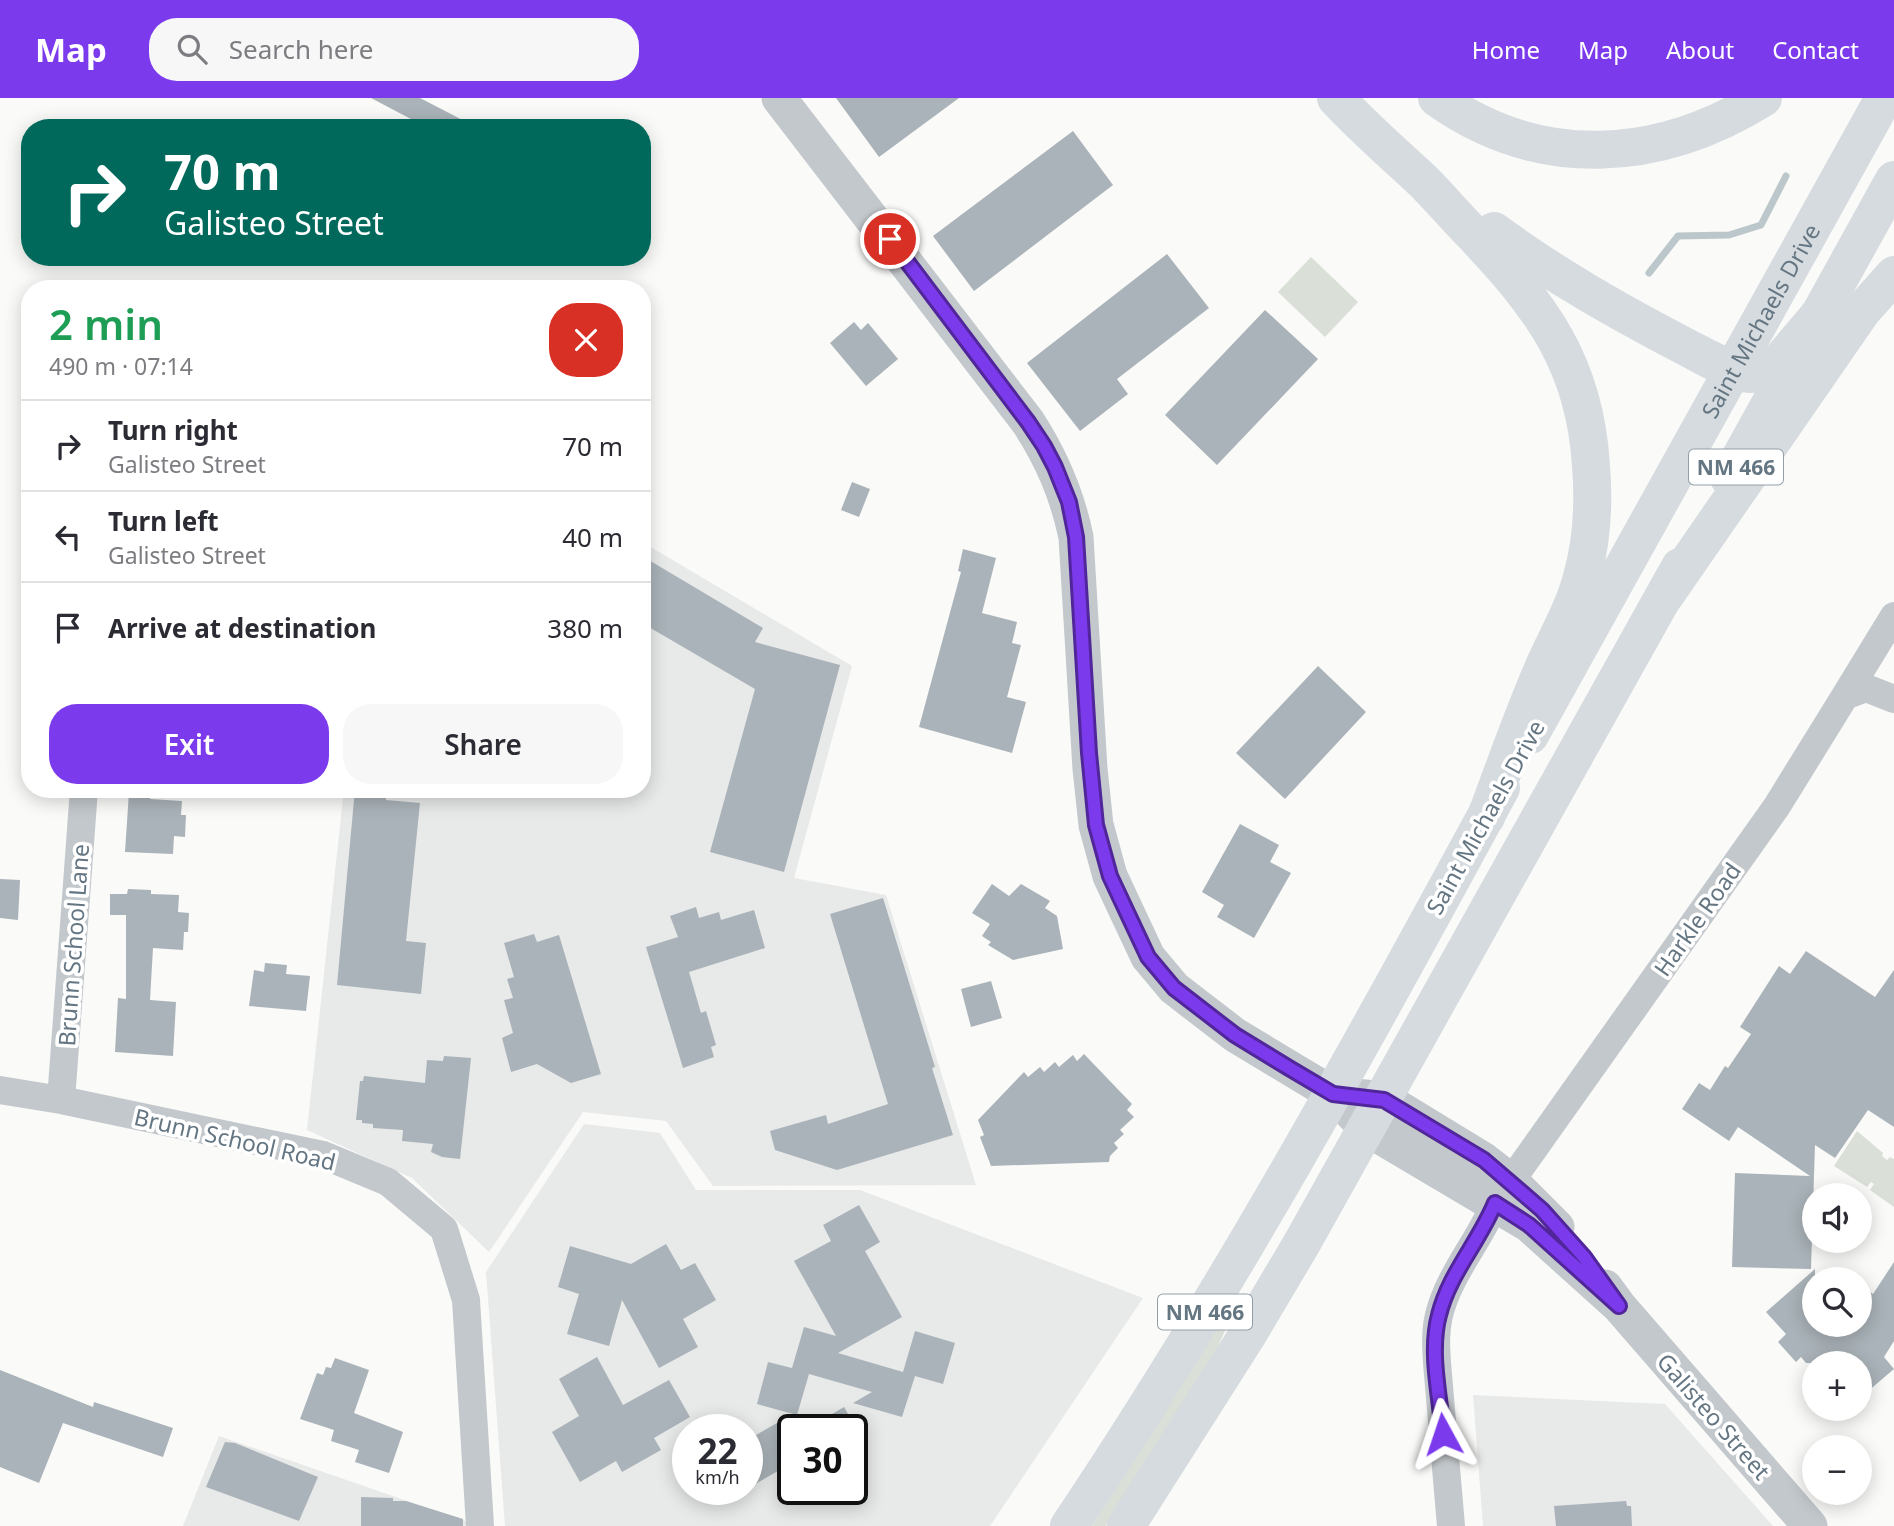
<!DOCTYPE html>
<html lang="en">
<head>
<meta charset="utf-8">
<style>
	:root { --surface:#fff; --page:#f7f7f7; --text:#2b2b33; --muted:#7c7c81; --line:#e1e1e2; --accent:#7c3aed }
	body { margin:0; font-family:"Noto Sans",sans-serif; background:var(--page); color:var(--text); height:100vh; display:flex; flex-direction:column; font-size:26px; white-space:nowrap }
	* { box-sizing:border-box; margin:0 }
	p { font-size:23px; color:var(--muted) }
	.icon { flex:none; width:38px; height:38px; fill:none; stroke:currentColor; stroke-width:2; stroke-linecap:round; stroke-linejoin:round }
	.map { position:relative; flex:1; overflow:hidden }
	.panel { position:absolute; left:21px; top:182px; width:630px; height:518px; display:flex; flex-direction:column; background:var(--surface); border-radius:28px; box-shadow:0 4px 18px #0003 }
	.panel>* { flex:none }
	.guide { position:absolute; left:21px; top:21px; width:630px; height:147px; border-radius:28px; box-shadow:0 4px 18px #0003; background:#00695c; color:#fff; overflow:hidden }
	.tools { position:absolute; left:1802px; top:1085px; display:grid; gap:14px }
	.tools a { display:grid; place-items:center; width:70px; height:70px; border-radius:50%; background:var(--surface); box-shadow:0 4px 18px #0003; font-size:35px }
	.speed { position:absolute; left:672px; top:1316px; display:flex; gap:14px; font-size:35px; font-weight:700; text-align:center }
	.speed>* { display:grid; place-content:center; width:91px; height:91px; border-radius:50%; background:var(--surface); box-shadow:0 4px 18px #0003; line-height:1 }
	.speed small { font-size:18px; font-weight:400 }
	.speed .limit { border:4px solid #111; border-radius:10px; background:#fff; color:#111 }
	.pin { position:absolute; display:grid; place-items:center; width:60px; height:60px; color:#fff; margin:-30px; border:4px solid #fff; border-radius:50%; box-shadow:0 2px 7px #0007 }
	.me { position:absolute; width:77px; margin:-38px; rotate:355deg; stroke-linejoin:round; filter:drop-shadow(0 0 5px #0008) }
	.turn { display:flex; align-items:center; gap:24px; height:147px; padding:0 28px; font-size:32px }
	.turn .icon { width:91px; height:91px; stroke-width:2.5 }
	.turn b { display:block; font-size:49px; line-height:60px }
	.round { display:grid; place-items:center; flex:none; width:74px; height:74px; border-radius:28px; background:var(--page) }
	.head { display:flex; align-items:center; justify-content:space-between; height:119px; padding:0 28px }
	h1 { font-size:42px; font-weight:600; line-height:52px; color:#1e9e55 }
	.action { display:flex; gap:14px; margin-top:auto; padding:14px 28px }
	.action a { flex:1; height:80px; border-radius:28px; background:var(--accent); color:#fff; font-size:28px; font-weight:600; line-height:80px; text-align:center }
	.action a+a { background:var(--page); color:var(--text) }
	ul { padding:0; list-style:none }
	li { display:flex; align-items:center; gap:21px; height:91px; padding:0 28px; border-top:2px solid var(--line) }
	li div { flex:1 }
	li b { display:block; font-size:26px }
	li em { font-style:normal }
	header { display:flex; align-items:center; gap:42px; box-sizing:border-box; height:98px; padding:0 35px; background:var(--accent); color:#fff }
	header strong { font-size:33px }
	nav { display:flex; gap:38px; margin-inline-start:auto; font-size:24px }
	.search { width:490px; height:63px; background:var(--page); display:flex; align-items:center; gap:18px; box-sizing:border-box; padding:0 24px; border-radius:28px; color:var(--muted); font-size:26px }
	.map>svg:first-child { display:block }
	.built { fill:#e8e9e9; fill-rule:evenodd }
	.green { fill:#dadfd7 }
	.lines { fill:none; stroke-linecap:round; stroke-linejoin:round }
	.stream { stroke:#bbc7cb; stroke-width:7 }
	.building { fill:#aab3b9 }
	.minor { stroke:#c3c8cc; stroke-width:28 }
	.tertiary { stroke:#c3c8cc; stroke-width:35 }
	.primary { stroke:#d6dbdf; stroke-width:38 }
	.trunk { stroke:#d6dbdf; stroke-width:38 }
	.route-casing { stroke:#51269a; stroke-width:18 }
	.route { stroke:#7c3aed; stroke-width:12 }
	.labels { text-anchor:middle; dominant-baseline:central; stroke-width:7; stroke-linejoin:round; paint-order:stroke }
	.shield { fill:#fff; stroke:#939fa8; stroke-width:2 }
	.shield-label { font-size:21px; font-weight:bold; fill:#657683 }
	.street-label { font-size:23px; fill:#657683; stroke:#fff }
</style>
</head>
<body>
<header>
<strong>Map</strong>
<div class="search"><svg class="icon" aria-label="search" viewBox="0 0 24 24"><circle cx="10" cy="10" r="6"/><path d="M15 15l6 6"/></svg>Search here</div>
<nav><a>Home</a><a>Map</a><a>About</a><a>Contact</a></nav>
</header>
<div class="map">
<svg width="1894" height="1428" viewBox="0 0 1894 1428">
	<rect width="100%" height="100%" fill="#fafaf8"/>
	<!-- built -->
	<path class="built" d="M 642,444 L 852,568 L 794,780 L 886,797 L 976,1087 L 713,1088 L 666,1023 L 583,1014 L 489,1154 L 412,1080 L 307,1032 L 344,691 L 642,691 Z
		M 584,1026 L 660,1035 L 696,1092 L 860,1092 L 1143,1200 L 990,1428 L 505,1428 L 486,1174 ZM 688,1332 L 747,1332 L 747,1391 L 688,1391 ZM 793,1332 L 852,1332 L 852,1391 L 793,1391 Z
		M 1473,1297 L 1665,1306 L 1773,1428 L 1483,1428 Z
		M 219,1338 L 468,1424 L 469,1428 L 183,1428 Z"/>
	<!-- green -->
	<path class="green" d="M 1311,159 L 1358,204 L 1325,239 L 1278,194 Z
		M 1857,1033 L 1883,1055 L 1882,1058 L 1887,1062 L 1890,1059 L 1894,1061 L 1894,1109 L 1870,1092 L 1874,1086 L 1871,1084 L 1867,1089 L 1834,1068 Z
		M 1223,1217 L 1230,1221 C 1200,1295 1150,1361 1106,1428 L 1092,1428 Z"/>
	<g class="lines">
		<!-- stream -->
		<path class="stream" d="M 1649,175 L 1678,138 L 1729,137 L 1761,127 L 1786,78"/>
	</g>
	<!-- building -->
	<path class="building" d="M 371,0 L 420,0 L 478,30 L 428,30 Z
		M 836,0 L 959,0 L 879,59 Z
		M 1073,33 L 1113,87 L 974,193 L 933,138 Z
		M 1167,156 L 1209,210 L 1117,281 L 1128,296 L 1080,333 L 1027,265 Z
		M 1265,212 L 1318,261 L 1217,367 L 1165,317 Z
		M 854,224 L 861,232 L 868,225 L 898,261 L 866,288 L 830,245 Z
		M 852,384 L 870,391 L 859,419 L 841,412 Z
		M 963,451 L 996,460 L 982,515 L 1017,524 L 1012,545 L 1021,547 L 1007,599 L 1026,604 L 1012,655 L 919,629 L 961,474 L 958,473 Z
		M 642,458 L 763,530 L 755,544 L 840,567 L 784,774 L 710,754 L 755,591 L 642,525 Z
		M 1318,568 L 1366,614 L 1285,701 L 1236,655 Z
		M 355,691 L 386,691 L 386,702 L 420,705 L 406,843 L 426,845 L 421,896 L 337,887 Z
		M 129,694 L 150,696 L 150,701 L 182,703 L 181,717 L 186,717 L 185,739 L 174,738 L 173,756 L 125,754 Z
		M 1240,726 L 1279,747 L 1270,764 L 1291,775 L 1254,840 L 1217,819 L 1224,807 L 1202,794 Z
		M 0,781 L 20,782 L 18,822 L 0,820 Z
		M 992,786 L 1009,798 L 1021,786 L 1050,803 L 1045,810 L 1057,818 L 1063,851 L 1013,862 L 988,847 L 991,844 L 982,838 L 990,826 L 972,815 Z
		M 128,791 L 151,792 L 151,796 L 179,797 L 178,814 L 189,815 L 188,834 L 184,834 L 183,852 L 153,850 L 150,902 L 176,904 L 173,958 L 115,954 L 118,900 L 126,901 L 126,817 L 110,817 L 110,796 L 127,796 Z
		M 883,800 L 935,969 L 932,970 L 953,1037 L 837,1072 L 775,1052 L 770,1033 L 826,1017 L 828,1026 L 888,1006 L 830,816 Z
		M 696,809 L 699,820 L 719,814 L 721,822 L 754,812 L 765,850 L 689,874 L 701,915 L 706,913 L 716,947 L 711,949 L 714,959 L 683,970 L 646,849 L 678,839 L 670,818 Z
		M 534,836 L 537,844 L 559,837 L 601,976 L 571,985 L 537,966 L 511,974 L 502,940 L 513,935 L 504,902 L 513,900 L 507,881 L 514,879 L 504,845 Z
		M 1806,853 L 1875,899 L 1894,872 L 1894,1029 L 1868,1012 L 1835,1060 L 1815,1047 L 1811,1171 L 1732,1169 L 1735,1075 L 1810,1078 L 1738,1029 L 1729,1043 L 1682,1011 L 1699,985 L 1710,992 L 1725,968 L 1728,970 L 1751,936 L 1740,929 L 1779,868 L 1790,876 Z
		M 265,865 L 287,867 L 286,876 L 310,878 L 306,913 L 249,908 L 254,872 L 264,874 Z
		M 991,883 L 1002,920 L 971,929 L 961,891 Z
		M 1084,956 L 1132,1006 L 1127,1012 L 1134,1019 L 1120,1032 L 1124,1036 L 1114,1045 L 1118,1050 L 1110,1058 L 1109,1064 L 991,1068 L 980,1039 L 984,1037 L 978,1022 L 1024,974 L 1028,979 L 1040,969 L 1044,974 L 1055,964 L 1059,969 L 1073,957 L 1077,963 Z
		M 444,958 L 471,960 L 460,1061 L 442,1059 L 431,1054 L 433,1046 L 402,1043 L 403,1032 L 373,1030 L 373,1026 L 362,1025 L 362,1022 L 356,1022 L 360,983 L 363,983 L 364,978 L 425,985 L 427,962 L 443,963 Z
		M 859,1107 L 880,1144 L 865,1153 L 902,1219 L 838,1255 L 903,1274 L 915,1233 L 955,1245 L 943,1286 L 915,1278 L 902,1319 L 853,1305 L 872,1294 L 809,1276 L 797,1317 L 757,1306 L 768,1264 L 792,1270 L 804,1229 L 836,1238 L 794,1163 L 831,1143 L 823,1127 Z
		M 666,1146 L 681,1172 L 695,1165 L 716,1202 L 683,1221 L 698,1249 L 659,1270 L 622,1202 L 609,1248 L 567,1236 L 579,1196 L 558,1189 L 570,1148 L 631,1166 Z
		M 1894,1164 L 1894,1243 L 1884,1259 L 1894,1271 L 1860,1300 L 1860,1265 L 1806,1265 L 1801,1259 L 1796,1264 L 1778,1244 L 1786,1236 L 1766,1214 L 1815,1171 L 1815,1227 L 1860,1227 L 1860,1187 L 1873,1196 Z
		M 597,1259 L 623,1307 L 669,1282 L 690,1319 L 654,1340 L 661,1352 L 622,1374 L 616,1363 L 580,1384 L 552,1334 L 579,1318 L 559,1281 Z
		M 335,1260 L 369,1272 L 354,1315 L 403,1334 L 389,1375 L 355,1364 L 359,1352 L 331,1343 L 334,1332 L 300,1321 L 317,1275 L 323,1277 L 326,1269 L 331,1270 Z
		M 0,1272 L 93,1309 L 94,1304 L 173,1330 L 163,1359 L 63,1325 L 39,1385 L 0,1369 Z
		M 844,1309 L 857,1332 L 805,1332 Z
		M 793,1316 L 791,1340 L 793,1339 L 793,1364 L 747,1391 L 747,1342 Z
		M 225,1344 L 235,1345 L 318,1379 L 299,1423 L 206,1389 Z
		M 361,1399 L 393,1400 L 393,1403 L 406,1403 L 463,1421 L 463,1428 L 361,1428 Z
		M 1626,1403 L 1627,1408 L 1631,1408 L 1632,1428 L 1556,1428 L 1554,1408 Z"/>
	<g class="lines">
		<!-- minor -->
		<path class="minor" d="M 1845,598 L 1894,518
			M 0,992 L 61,1002 L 323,1057 L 388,1084 L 444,1131 L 466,1202 L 480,1428
			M 61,1002 L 84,691
			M 1511,1083 L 1777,708 L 1845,598 L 1866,590 L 1894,601
			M 1451,1428 L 1437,1265 C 1436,1249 1435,1233 1439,1217 C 1449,1176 1479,1144 1495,1105"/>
		<!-- tertiary -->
		<path class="tertiary" d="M 779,0 L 1028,324 C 1052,361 1067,396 1076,439 L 1090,671 L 1096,727 L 1110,778 L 1148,859 L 1174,890 L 1235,937 L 1333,996 L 1367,1031 L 1529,1127 L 1619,1208
			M 1355,998 L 1384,1001 L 1484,1062 L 1511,1083 L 1557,1129
			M 1605,1189 L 1619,1208 L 1810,1428"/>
		<!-- primary -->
		<g class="primary">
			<path d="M 1729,380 L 1894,82"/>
			<path id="s1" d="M 1530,637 L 1884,0"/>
			<path d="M 1069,1428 C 1228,1191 1365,941 1501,690"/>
			<path d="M 1126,1428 L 1248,1236 L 1302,1145 L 1680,469"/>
		</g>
		<!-- trunk -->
		<path class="trunk" d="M 1336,0 C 1364,30 1394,56 1424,84 C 1440,100 1455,118 1471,134 C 1540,207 1585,264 1591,368 C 1594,405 1592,443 1582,479 C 1574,510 1558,537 1545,566 C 1523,616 1505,668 1486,719
			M 1437,0 C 1540,73 1659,65 1763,0
			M 1494,133 C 1555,178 1619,214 1686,249 C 1702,257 1732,275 1750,276 C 1759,276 1767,273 1775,269 L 1819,217
			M 1664,499 L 1862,213 L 1894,177"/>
	</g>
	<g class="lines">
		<defs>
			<path id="route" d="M 890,141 L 1028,324 L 1044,348 L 1055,369 L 1069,404 L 1076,439 L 1089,655 L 1096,727 L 1110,778 L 1148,859 L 1174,890 L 1235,937 L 1289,970 L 1333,996 L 1384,1002 L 1484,1062 L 1542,1112 L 1584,1159 L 1619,1208 L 1529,1127 L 1495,1105 C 1479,1144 1449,1176 1439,1217 C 1429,1254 1440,1298 1443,1336"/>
		</defs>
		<!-- route casing -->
		<use href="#route" class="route-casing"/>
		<!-- route -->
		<use href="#route" class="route"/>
	</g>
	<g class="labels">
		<!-- shield labels -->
		<g class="shield">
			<rect x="1689" y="351.5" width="94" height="35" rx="5"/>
			<rect x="1158" y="1196.5" width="94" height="35" rx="5"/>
		</g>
		<g class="shield-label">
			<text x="1736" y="369">NM 466</text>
			<text x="1205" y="1214">NM 466</text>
		</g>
		<!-- street labels -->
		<g class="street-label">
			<text stroke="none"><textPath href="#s1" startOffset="474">Saint Michaels Drive</textPath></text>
			<text transform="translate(1485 719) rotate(-61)">Saint Michaels Drive</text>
			<text transform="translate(1697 821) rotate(-55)">Harkle Road</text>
			<text transform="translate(73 847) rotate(-86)">Brunn School Lane</text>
			<text transform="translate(235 1041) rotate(13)">Brunn School Road</text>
			<text transform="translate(1714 1318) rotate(49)">Galisteo Street</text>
		</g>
	</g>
</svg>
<div class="tools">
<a><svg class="icon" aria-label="sound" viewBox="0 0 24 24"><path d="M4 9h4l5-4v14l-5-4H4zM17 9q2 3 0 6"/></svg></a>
<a><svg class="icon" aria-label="search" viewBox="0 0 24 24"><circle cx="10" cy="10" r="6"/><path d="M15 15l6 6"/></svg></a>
<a>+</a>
<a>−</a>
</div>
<div class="speed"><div>22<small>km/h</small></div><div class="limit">30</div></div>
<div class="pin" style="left:890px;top:141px;background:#d93025"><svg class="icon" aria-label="arrive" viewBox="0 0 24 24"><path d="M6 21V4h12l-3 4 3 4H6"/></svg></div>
<svg class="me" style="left:1443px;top:1336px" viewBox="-20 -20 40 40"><path d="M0-17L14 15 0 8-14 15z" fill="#7c3aed" stroke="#fff" stroke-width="4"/></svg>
<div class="guide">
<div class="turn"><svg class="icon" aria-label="right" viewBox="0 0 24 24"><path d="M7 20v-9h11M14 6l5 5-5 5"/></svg><div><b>70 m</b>Galisteo Street</div></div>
</div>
<section class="panel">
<div class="head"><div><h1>2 min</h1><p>490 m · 07:14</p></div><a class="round" style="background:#d93025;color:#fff"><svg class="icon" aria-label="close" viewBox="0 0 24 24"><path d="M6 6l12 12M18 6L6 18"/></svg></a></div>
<ul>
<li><svg class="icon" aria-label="right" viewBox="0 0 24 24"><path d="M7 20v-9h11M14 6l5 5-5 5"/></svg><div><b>Turn right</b><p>Galisteo Street</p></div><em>70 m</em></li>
<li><svg class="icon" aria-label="left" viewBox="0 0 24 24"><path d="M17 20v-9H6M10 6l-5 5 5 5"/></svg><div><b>Turn left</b><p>Galisteo Street</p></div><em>40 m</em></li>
<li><svg class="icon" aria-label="arrive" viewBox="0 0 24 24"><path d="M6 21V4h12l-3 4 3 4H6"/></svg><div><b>Arrive at destination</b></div><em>380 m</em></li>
</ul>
<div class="action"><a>Exit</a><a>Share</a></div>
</section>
</div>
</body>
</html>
